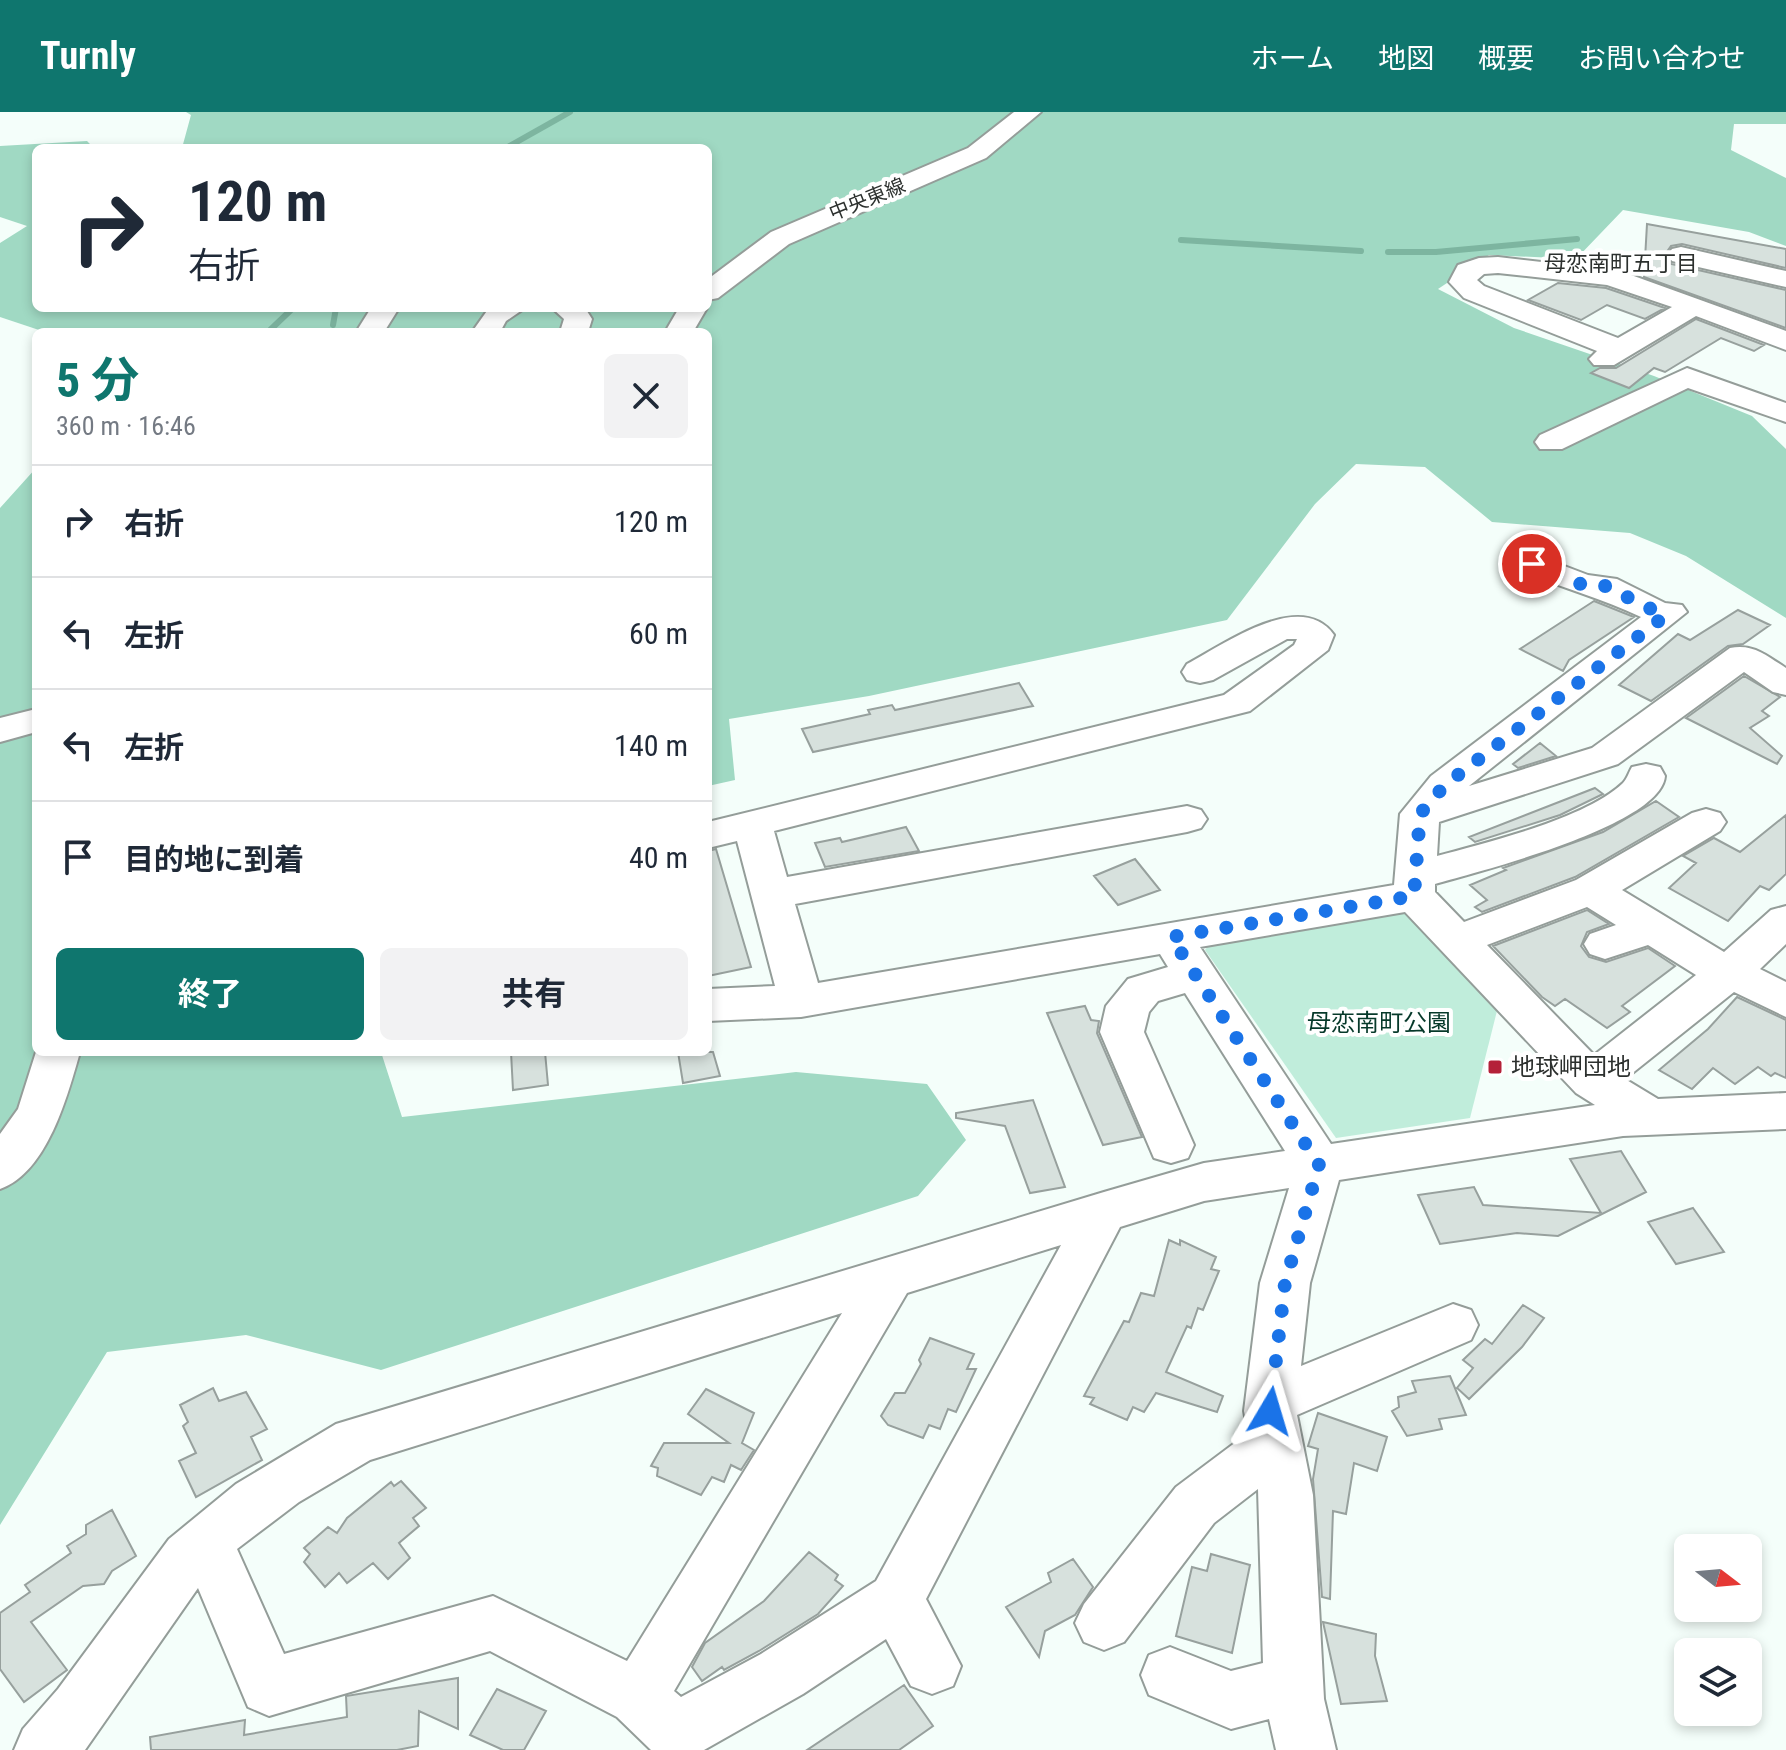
<!DOCTYPE html>
<html lang="ja">
<head>
<meta charset="utf-8">
<style>
	:root { --surface:#fff; --page:#f2f2f3; --text:#1f2937; --muted:#747a83; --line:#e0e1e3; --accent:#0f766e }
	body { margin:0; font-family:"Roboto Condensed","Noto Sans JP",sans-serif; background:var(--page); color:var(--text); height:100vh; display:flex; flex-direction:column; font-size:30px; white-space:nowrap }
	* { box-sizing:border-box; margin:0 }
	p { font-size:26px; color:var(--muted) }
	.icon { flex:none; width:44px; height:44px; fill:none; stroke:currentColor; stroke-width:2; stroke-linecap:round; stroke-linejoin:round }
	.map { position:relative; flex:1; overflow:hidden }
	.sheet { position:absolute; left:32px; top:216px; width:680px; height:728px; display:flex; flex-direction:column; background:var(--surface); border-radius:12px; box-shadow:0 4px 12px #0003 }
	.sheet>* { flex:none }
	.guide { position:absolute; left:32px; top:32px; width:680px; height:168px; border-radius:12px; box-shadow:0 4px 12px #0003; background:#fff; color:var(--text); overflow:hidden }
	.needle { width:52px; rotate:106deg }
	.buttons { position:absolute; left:1674px; top:1422px; display:grid; gap:16px }
	.buttons a { display:grid; place-items:center; width:88px; height:88px; border-radius:12px; background:var(--surface); box-shadow:0 4px 12px #0003; font-size:40px }
	.pin { position:absolute; display:grid; place-items:center; width:68px; height:68px; color:#fff; margin:-34px; border:4px solid #fff; border-radius:50%; box-shadow:0 2px 8px #0007 }
	.me { position:absolute; width:88px; margin:-44px; rotate:7deg; stroke-linejoin:round; filter:drop-shadow(0 0 6px #0008) }
	.turn { display:flex; align-items:center; gap:28px; height:168px; padding:0 24px; font-size:36px }
	.turn .icon { width:104px; height:104px; stroke-width:2.5 }
	.turn b { display:block; font-size:56px; line-height:68px }
	.round { display:grid; place-items:center; flex:none; width:84px; height:84px; border-radius:12px; background:var(--page) }
	.headline { display:flex; align-items:center; justify-content:space-between; height:136px; padding:0 24px }
	h1 { font-size:48px; font-weight:700; line-height:60px; color:var(--accent) }
	.button { display:flex; gap:16px; margin-top:auto; padding:16px 24px }
	.button a { flex:1; height:92px; border-radius:12px; background:var(--accent); color:#fff; font-size:32px; font-weight:700; line-height:92px; text-align:center }
	.button a+a { background:var(--page); color:var(--text) }
	ul { padding:0; list-style:none }
	li { display:flex; align-items:center; gap:24px; height:112px; padding:0 24px; border-top:2px solid var(--line) }
	li div { flex:1 }
	li b { display:block; font-size:30px }
	li em { font-style:normal }
	header { display:flex; align-items:center; gap:48px; box-sizing:border-box; height:112px; padding:0 40px; background:var(--accent); color:#fff }
	header strong { font-size:38px }
	nav { display:flex; gap:44px; margin-inline-start:auto; font-size:28px }
	.map>svg:first-child { display:block }
	.green { fill:#c0eddb }
	.forest { fill:#a0d9c3 }
	.lines { fill:none; stroke-linecap:round; stroke-linejoin:round }
	.stream { stroke:#7db5a0; stroke-width:6 }
	.building { fill:#d7e1dd; stroke:#97a09d; stroke-width:2 }
	.minor-casing { stroke:#949d99; stroke-width:4 }
	.minor { fill:#fff; fill-rule:evenodd }
	.route { stroke:#1a73e8; stroke-width:14; stroke-dasharray:0 25.2 }
	.poi-dot { fill:#b42139; stroke:#fff; stroke-width:3 }
	.labels { text-anchor:middle; dominant-baseline:central; stroke-width:8; stroke-linejoin:round; paint-order:stroke }
	.far-street-label { font-size:20px; fill:#2c302e; stroke:#fff }
	.far-neighbourhood-label { font-size:22px; fill:#2c302e; stroke:#fff }
	.park-label { font-size:24px; fill:#06392a; stroke:#fff }
	.poi-label { font-size:24px; fill:#2c302e; stroke:#fff; text-anchor:start }
</style>
</head>
<body>
<header>
<strong>Turnly</strong>
<nav><a>ホーム</a><a>地図</a><a>概要</a><a>お問い合わせ</a></nav>
</header>
<div class="map">
<svg width="1786" height="1638" viewBox="0 0 1786 1638">
	<rect width="100%" height="100%" fill="#f4fefa"/>
	<!-- green -->
	<path class="green" d="M 1396,799 L 1417,806 L 1499,891 L 1470,1006 L 1336,1026 L 1205,838 L 1211,830 Z"/>
	<!-- forest -->
	<path class="forest" d="M 186,0 L 1786,0 L 1786,12 L 1734,12 L 1731,38 L 1786,66 L 1786,134 L 1749,120 L 1623,98 L 1576,147 L 1489,143 L 1438,177 L 1514,216 L 1654,264 L 1752,304 L 1786,337 L 1786,506 L 1686,444 L 1630,421 L 1492,410 L 1425,355 L 1356,352 L 1315,392 L 1227,508 L 869,584 L 729,607 L 735,668 L 708,674 L 708,220 L 45,220 L 0,205 L 0,131 L 27,114 L 0,105 L 0,34 L 87,29 L 94,36 L 36,36 L 36,196 L 708,196 L 708,36 L 182,36 L 191,3 Z
		M 36,356 L 36,940 L 381,940 L 402,1005 L 796,960 L 927,972 L 966,1028 L 918,1084 L 381,1258 L 246,1223 L 107,1240 L 0,1413 L 0,396 Z"/>
	<g class="lines">
		<!-- stream -->
		<path class="stream" d="M 506,36 L 570,0
			M 1181,128 L 1361,139
			M 1388,140 L 1436,140 L 1577,127
			M 333,213 L 336,196
			M 268,220 L 293,196"/>
	</g>
	<!-- building -->
	<path class="building" d="M 1647,112 L 1786,137 L 1786,156 L 1682,132 L 1671,134 L 1666,141 L 1671,152 L 1786,178 L 1786,216 L 1644,165 Z
		M 1558,171 L 1606,176 L 1665,196 L 1645,207 L 1607,193 L 1581,208 L 1528,188 Z
		M 1696,207 L 1764,233 L 1754,239 L 1721,226 L 1665,260 L 1654,256 L 1629,276 L 1591,261 L 1600,256 L 1616,256 Z
		M 1594,489 L 1634,505 L 1569,548 L 1563,559 L 1520,537 Z
		M 1738,498 L 1770,513 L 1743,532 L 1728,534 L 1651,589 L 1619,573 L 1678,522 L 1690,528 Z
		M 1744,564 L 1780,585 L 1762,599 L 1769,604 L 1750,616 L 1782,644 L 1777,652 L 1686,606 Z
		M 1019,571 L 1033,594 L 813,640 L 802,617 L 870,602 L 868,598 L 892,593 L 895,598 Z
		M 1540,631 L 1556,644 L 1518,656 L 1513,652 Z
		M 1595,676 L 1603,682 L 1560,703 L 1475,730 L 1469,725 Z
		M 1656,689 L 1679,705 L 1575,765 L 1482,800 L 1475,795 L 1487,788 L 1470,773 L 1506,758 L 1503,756 L 1603,720 Z
		M 1786,703 L 1786,762 L 1769,778 L 1760,774 L 1728,809 L 1669,776 L 1696,751 L 1683,744 L 1714,726 L 1740,740 Z
		M 906,715 L 919,739 L 825,755 L 815,731 L 840,726 L 842,730 Z
		M 716,737 L 751,855 L 708,864 L 708,739 Z
		M 1135,747 L 1160,778 L 1118,793 L 1094,764 Z
		M 1587,798 L 1609,812 L 1587,820 L 1581,834 L 1589,845 L 1606,850 L 1648,836 L 1675,854 L 1622,894 L 1630,900 L 1607,916 L 1565,887 L 1555,894 L 1542,885 L 1493,834 Z
		M 1737,885 L 1786,908 L 1786,966 L 1775,961 L 1771,964 L 1758,955 L 1735,972 L 1713,956 L 1692,977 L 1659,958 L 1708,917 Z
		M 1085,894 L 1091,908 L 1099,909 L 1097,921 L 1142,1025 L 1103,1033 L 1047,901 Z
		M 511,940 L 545,940 L 548,973 L 513,978 Z
		M 678,940 L 713,940 L 720,964 L 683,971 Z
		M 1033,988 L 1065,1075 L 1030,1081 L 1005,1014 L 956,1006 L 956,1001 Z
		M 1621,1039 L 1646,1080 L 1558,1124 L 1517,1121 L 1440,1132 L 1418,1083 L 1474,1075 L 1483,1093 L 1601,1101 L 1570,1047 Z
		M 1693,1096 L 1724,1140 L 1676,1152 L 1648,1110 Z
		M 1169,1128 L 1180,1133 L 1180,1128 L 1216,1145 L 1211,1157 L 1219,1159 L 1203,1198 L 1198,1196 L 1191,1216 L 1187,1214 L 1166,1260 L 1223,1284 L 1217,1300 L 1156,1281 L 1144,1300 L 1133,1295 L 1127,1308 L 1090,1292 L 1094,1286 L 1084,1284 L 1124,1209 L 1129,1210 L 1141,1181 L 1154,1184 Z
		M 1523,1193 L 1544,1206 L 1522,1235 L 1469,1287 L 1457,1276 L 1473,1256 L 1463,1248 L 1485,1227 L 1492,1232 Z
		M 930,1226 L 974,1242 L 967,1257 L 976,1257 L 956,1300 L 948,1297 L 940,1317 L 929,1313 L 923,1326 L 888,1313 L 881,1304 L 895,1281 L 905,1281 L 921,1252 L 919,1248 Z
		M 1450,1264 L 1466,1303 L 1439,1307 L 1442,1317 L 1407,1324 L 1392,1299 L 1399,1295 L 1398,1285 L 1416,1280 L 1412,1269 Z
		M 213,1276 L 219,1289 L 246,1280 L 267,1317 L 251,1325 L 262,1348 L 196,1385 L 179,1349 L 196,1341 L 183,1314 L 188,1310 L 180,1293 Z
		M 706,1277 L 754,1301 L 742,1331 L 754,1338 L 741,1358 L 731,1353 L 724,1370 L 712,1365 L 701,1383 L 657,1364 L 658,1356 L 651,1354 L 664,1331 L 729,1331 L 688,1302 Z
		M 1318,1301 L 1387,1325 L 1377,1359 L 1354,1351 L 1346,1402 L 1333,1399 L 1330,1487 L 1322,1485 L 1313,1367 L 1318,1337 L 1308,1334 Z
		M 401,1369 L 426,1396 L 413,1406 L 419,1414 L 399,1431 L 410,1446 L 388,1467 L 373,1451 L 347,1471 L 339,1461 L 325,1475 L 304,1450 L 310,1442 L 304,1436 L 328,1415 L 337,1421 L 347,1406 L 391,1370 L 394,1374 Z
		M 112,1398 L 136,1444 L 112,1459 L 104,1472 L 83,1474 L 31,1510 L 67,1558 L 24,1590 L 0,1557 L 0,1501 L 30,1480 L 25,1473 L 71,1441 L 67,1434 L 86,1422 L 86,1413 Z
		M 809,1440 L 838,1463 L 835,1468 L 843,1474 L 818,1502 L 759,1539 L 724,1558 L 722,1555 L 702,1569 L 692,1555 L 705,1531 L 764,1489 Z
		M 1211,1442 L 1250,1453 L 1232,1541 L 1176,1524 L 1192,1455 L 1207,1459 Z
		M 1073,1447 L 1093,1475 L 1075,1503 L 1045,1519 L 1039,1545 L 1006,1495 L 1051,1470 L 1048,1461 Z
		M 1323,1510 L 1376,1522 L 1375,1544 L 1387,1589 L 1341,1592 Z
		M 458,1566 L 458,1617 L 419,1599 L 418,1634 L 397,1638 L 151,1638 L 150,1625 L 245,1608 L 244,1623 L 347,1605 L 346,1584 Z
		M 904,1573 L 933,1614 L 899,1638 L 807,1638 Z
		M 497,1577 L 546,1599 L 524,1638 L 503,1638 L 470,1623 Z"/>
	<g class="lines">
		<defs>
			<path id="minor" d="M 1014,0 L 1041,0 L 986,46 L 789,132 L 718,186 L 708,188 L 708,167 L 771,120 L 968,36 Z
				M 1681,135 L 1786,159 L 1786,175 L 1672,149 L 1668,143 L 1672,137 Z
				M 1498,145 L 1620,159 L 1786,219 L 1786,238 L 1696,204 L 1614,253 L 1594,253 L 1589,247 L 1597,239 L 1464,186 L 1449,170 L 1458,153 L 1479,146 ZM 1498,161 L 1607,173 L 1672,195 L 1618,226 L 1484,174 L 1477,168 L 1484,162 Z
				M 371,196 L 399,196 L 384,220 L 356,220 Z
				M 489,196 L 525,196 L 506,209 L 500,220 L 472,220 Z
				M 552,196 L 585,196 L 592,207 L 588,220 L 560,220 L 564,207 Z
				M 679,196 L 707,196 L 693,220 L 665,220 Z
				M 1687,256 L 1786,291 L 1786,310 L 1688,276 L 1562,337 L 1540,337 L 1535,330 L 1540,323 Z
				M 1525,439 L 1588,463 L 1617,467 L 1665,491 L 1682,493 L 1687,500 L 1469,674 L 1592,636 L 1730,536 C 1753,531 1767,544 1786,556 L 1786,583 L 1773,580 L 1744,560 L 1618,652 L 1439,710 L 1437,744 C 1488,730 1585,707 1623,671 C 1627,667 1629,660 1632,655 L 1646,652 L 1660,655 L 1665,664 C 1661,714 1480,759 1435,772 L 1435,780 L 1464,810 L 1576,768 L 1692,701 L 1706,697 L 1720,701 L 1726,710 L 1720,719 L 1622,778 L 1724,840 L 1771,798 L 1786,794 L 1786,832 L 1760,857 L 1786,870 L 1786,905 L 1734,880 L 1625,967 L 1658,987 L 1786,981 L 1786,1017 L 1623,1024 L 1339,1068 L 1310,1171 L 1301,1254 L 1453,1192 L 1471,1198 L 1478,1213 L 1471,1228 L 1297,1303 L 1313,1383 L 1324,1587 L 1336,1638 L 1276,1638 L 1269,1607 L 1231,1617 L 1149,1583 L 1141,1563 L 1149,1543 L 1170,1535 L 1231,1559 L 1263,1551 L 1258,1377 L 1214,1411 L 1124,1530 L 1104,1538 L 1084,1530 L 1075,1511 L 1084,1492 L 1176,1375 L 1248,1321 L 1244,1299 L 1260,1171 L 1289,1076 L 1204,1089 L 1120,1115 L 926,1487 L 961,1554 L 953,1574 L 932,1582 L 911,1574 L 886,1527 L 803,1582 L 704,1638 L 651,1638 L 617,1605 L 490,1539 L 269,1604 L 248,1595 L 198,1476 L 85,1638 L 14,1638 L 23,1617 L 58,1577 L 169,1427 L 236,1372 L 336,1312 L 1104,1080 L 1204,1051 L 1285,1039 L 1185,881 L 1158,889 L 1149,900 L 1144,920 L 1194,1033 L 1188,1046 L 1171,1051 L 1154,1046 L 1100,920 L 1106,894 L 1128,867 L 1168,855 L 1160,842 L 801,905 L 708,909 L 708,877 L 775,874 L 737,729 L 708,736 L 708,710 L 1224,583 L 1294,533 L 1297,527 L 1287,527 L 1213,568 L 1200,571 L 1187,568 L 1182,560 L 1187,552 C 1223,533 1301,476 1334,523 L 1328,538 L 1250,599 L 774,719 L 787,765 L 1187,694 L 1201,698 L 1207,707 L 1201,716 L 1187,720 L 795,792 L 818,871 L 1394,773 L 1400,702 L 1431,664 L 1641,505 C 1599,485 1556,474 1513,456 L 1508,449 L 1513,442 ZM 1587,795 L 1616,813 L 1590,822 L 1584,832 L 1590,842 L 1605,847 L 1648,833 L 1696,863 L 1594,943 L 1487,833 ZM 1405,800 L 1576,981 L 1595,993 L 1331,1032 L 1200,835 ZM 1061,1133 L 876,1469 L 761,1542 L 681,1585 L 674,1579 L 907,1181 ZM 842,1201 L 627,1549 L 493,1484 L 284,1542 L 237,1437 L 299,1390 L 370,1348 Z
				M 36,597 L 36,620 L 0,630 L 0,606 Z
				M 36,940 L 80,940 C 68,983 47,1061 0,1077 L 0,1022 L 18,997 Z"/>
		</defs>
		<!-- minor casing -->
		<use href="#minor" class="minor-casing"/>
		<!-- minor -->
		<use href="#minor" class="minor"/>
	</g>
	<g class="lines">
		<!-- route -->
		<path class="route" d="M 1270,1299 L 1285,1171 L 1319,1053 L 1171,825 L 1414,784 L 1420,702 L 1445,673 L 1665,504 L 1605,474 L 1583,473 L 1532,452"/>
	</g>
	<!-- markers -->
	<rect class="poi-dot" x="1487" y="947" width="16" height="16" rx="4"/>
	<g class="labels">
		<!-- far-street labels -->
		<g class="far-street-label">
			<text transform="translate(867 87) rotate(-22)">中央東線</text>
		</g>
		<!-- far-neighbourhood labels -->
		<g class="far-neighbourhood-label">
			<text x="1621" y="151">母恋南町五丁目</text>
		</g>
		<!-- park labels -->
		<g class="park-label">
			<text x="1379" y="911">母恋南町公園</text>
		</g>
		<!-- poi labels -->
		<g class="poi-label">
			<text x="1511" y="955">地球岬団地</text>
		</g>
	</g>
</svg>
<div class="buttons">
<a><svg class="needle" viewBox="-14 -14 28 28"><path d="M0-13l5 13h-10z" fill="#e53935"/><path d="M0 13l5-13h-10z" fill="#747a83"/></svg></a>
<a><svg class="icon" aria-label="layers" viewBox="0 0 24 24"><path d="M12 4l9 5-9 5-9-5zM3 14l9 5 9-5"/></svg></a>
</div>
<div class="pin" style="left:1532px;top:452px;background:#d93025"><svg class="icon" aria-label="arrive" viewBox="0 0 24 24"><path d="M6 21V4h12l-3 4 3 4H6"/></svg></div>
<svg class="me" style="left:1270px;top:1299px" viewBox="-20 -20 40 40"><path d="M0-17L14 15 0 8-14 15z" fill="#1a73e8" stroke="#fff" stroke-width="4"/></svg>
<div class="guide">
<div class="turn"><svg class="icon" aria-label="right" viewBox="0 0 24 24"><path d="M7 20v-9h11M14 6l5 5-5 5"/></svg><div><b>120 m</b>右折</div></div>
</div>
<section class="sheet">
<div class="headline"><div><h1>5 分</h1><p>360 m · 16:46</p></div><a class="round"><svg class="icon" aria-label="close" viewBox="0 0 24 24"><path d="M6 6l12 12M18 6L6 18"/></svg></a></div>
<ul>
<li><svg class="icon" aria-label="right" viewBox="0 0 24 24"><path d="M7 20v-9h11M14 6l5 5-5 5"/></svg><div><b>右折</b></div><em>120 m</em></li>
<li><svg class="icon" aria-label="left" viewBox="0 0 24 24"><path d="M17 20v-9H6M10 6l-5 5 5 5"/></svg><div><b>左折</b></div><em>60 m</em></li>
<li><svg class="icon" aria-label="left" viewBox="0 0 24 24"><path d="M17 20v-9H6M10 6l-5 5 5 5"/></svg><div><b>左折</b></div><em>140 m</em></li>
<li><svg class="icon" aria-label="arrive" viewBox="0 0 24 24"><path d="M6 21V4h12l-3 4 3 4H6"/></svg><div><b>目的地に到着</b></div><em>40 m</em></li>
</ul>
<div class="button"><a>終了</a><a>共有</a></div>
</section>
</div>
</body>
</html>
